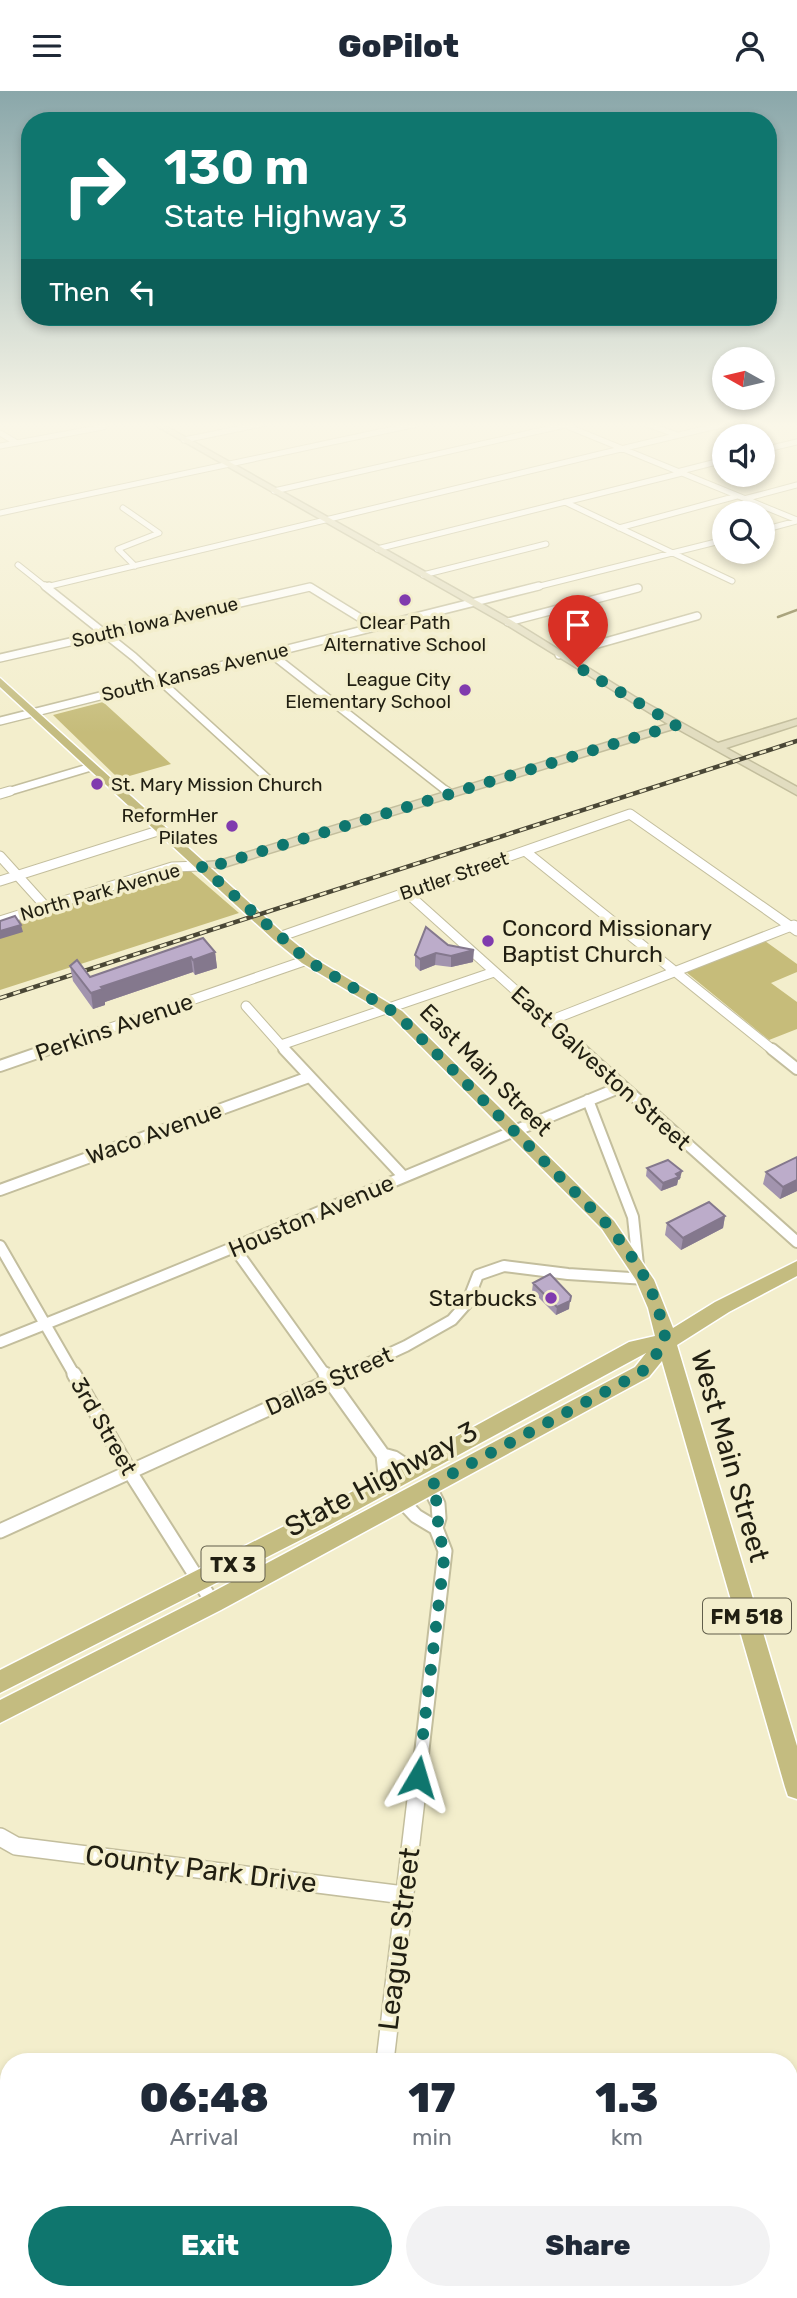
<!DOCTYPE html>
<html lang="en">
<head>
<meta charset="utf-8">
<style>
	:root { --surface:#fff; --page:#f2f2f3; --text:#1f2937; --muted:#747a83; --accent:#0f766e }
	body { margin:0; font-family:Rubik,sans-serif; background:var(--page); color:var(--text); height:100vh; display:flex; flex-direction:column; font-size:26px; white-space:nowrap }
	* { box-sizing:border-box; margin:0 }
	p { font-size:23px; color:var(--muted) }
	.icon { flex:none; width:38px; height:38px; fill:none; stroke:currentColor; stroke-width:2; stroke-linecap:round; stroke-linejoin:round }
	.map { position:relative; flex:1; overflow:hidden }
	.sheet { position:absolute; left:0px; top:1962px; width:798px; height:247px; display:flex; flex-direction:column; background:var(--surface); border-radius:28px 28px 0 0; box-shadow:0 4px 10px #0003 }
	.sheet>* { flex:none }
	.guide { position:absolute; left:21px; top:21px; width:756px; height:214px; border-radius:28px; box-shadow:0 4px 10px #0003; background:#0f766e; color:#fff; overflow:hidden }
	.needle { width:46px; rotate:278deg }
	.fabs { position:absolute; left:712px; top:256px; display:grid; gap:14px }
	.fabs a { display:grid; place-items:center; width:63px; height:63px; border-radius:50%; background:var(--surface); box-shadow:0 4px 10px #0003; font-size:35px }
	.pin { position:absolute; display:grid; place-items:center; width:60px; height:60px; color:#fff; margin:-72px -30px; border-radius:50% 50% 50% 0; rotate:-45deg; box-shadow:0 0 7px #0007 }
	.pin .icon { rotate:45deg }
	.me { position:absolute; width:77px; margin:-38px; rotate:7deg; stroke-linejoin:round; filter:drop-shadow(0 0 5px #0008) }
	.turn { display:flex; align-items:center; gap:24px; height:147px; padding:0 28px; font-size:32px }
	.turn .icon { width:91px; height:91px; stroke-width:2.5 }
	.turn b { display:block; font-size:49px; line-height:60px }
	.then { display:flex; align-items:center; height:66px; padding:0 28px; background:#0003; gap:14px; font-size:26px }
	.eta { display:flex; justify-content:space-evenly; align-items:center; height:119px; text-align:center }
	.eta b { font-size:42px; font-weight:800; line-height:49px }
	.button { display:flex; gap:14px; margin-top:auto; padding:14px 28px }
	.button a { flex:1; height:80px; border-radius:42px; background:var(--accent); color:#fff; font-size:28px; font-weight:800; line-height:80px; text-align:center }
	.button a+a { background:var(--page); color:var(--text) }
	header { display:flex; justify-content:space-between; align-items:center; height:91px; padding:0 28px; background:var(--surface); font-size:32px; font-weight:800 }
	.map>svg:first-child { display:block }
	.green { fill:#c6bc7a }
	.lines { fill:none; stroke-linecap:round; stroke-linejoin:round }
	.stream { stroke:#78703b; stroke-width:2.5 }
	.street-far5-casing { stroke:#c3be9d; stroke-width:7 }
	.street-far4-casing { stroke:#c3be9d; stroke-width:10 }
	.street-far3-casing { stroke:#c3be9d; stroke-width:11 }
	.street-far2-casing { stroke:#c3be9d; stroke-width:14 }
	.street-far1-casing { stroke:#c3be9d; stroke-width:17 }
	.street-casing { stroke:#c3be9d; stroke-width:20 }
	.secondary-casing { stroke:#c3be9d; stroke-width:3 }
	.primary-casing { stroke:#fff; stroke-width:3 }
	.street-far5 { stroke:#fff; stroke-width:5 }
	.street-far4 { stroke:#fff; stroke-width:7 }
	.street-far3 { stroke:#fff; stroke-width:9 }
	.street-far2 { stroke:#fff; stroke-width:10 }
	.street-far1 { stroke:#fff; stroke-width:13 }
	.street { stroke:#fff; stroke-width:17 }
	.secondary { fill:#e2ddc0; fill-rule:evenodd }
	.primary { fill:#c4bc80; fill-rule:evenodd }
	.rail-casing { stroke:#4a4736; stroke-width:4.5 }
	.rail { stroke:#f3eecc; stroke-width:2.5; stroke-dasharray:7; stroke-linecap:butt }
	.wall { fill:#a294ae }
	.shaded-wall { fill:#84788d }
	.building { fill:#bcacca; stroke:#84788d; stroke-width:2 }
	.route { stroke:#0f766e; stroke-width:12; stroke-dasharray:0 21.6 }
	.poi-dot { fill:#803bae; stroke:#f3eecc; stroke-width:2.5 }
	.labels { text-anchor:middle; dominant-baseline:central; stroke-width:7; stroke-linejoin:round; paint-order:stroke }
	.far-street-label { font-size:19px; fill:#211f12; stroke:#f3eecc }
	.far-poi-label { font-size:19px; fill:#211f12; stroke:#f3eecc; text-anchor:end }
	.shield { fill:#f3eecc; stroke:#605d4a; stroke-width:2 }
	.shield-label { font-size:21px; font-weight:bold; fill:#211f12 }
	.poi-label { font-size:23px; fill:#211f12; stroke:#f3eecc; text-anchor:start }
	.street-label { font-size:23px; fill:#211f12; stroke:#f3eecc }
	.near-street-label { font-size:28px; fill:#211f12; stroke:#f3eecc }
</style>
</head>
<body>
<header><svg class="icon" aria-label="menu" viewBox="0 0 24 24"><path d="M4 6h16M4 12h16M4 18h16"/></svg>GoPilot<svg class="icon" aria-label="person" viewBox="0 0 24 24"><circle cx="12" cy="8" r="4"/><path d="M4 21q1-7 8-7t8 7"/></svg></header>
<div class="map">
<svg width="797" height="2207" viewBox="0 0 797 2207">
	<rect width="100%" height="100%" fill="#f3eecc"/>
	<!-- green -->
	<path class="green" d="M 103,611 L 171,673 L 119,688 L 53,624 Z
		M 188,778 L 239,822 L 0,899 L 0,835 Z
		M 765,850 L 797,873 L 797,881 L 771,892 L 797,911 L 797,938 L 769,949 L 686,881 Z"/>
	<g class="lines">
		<!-- stream -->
		<path class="stream" d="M 778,526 L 797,519"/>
		<defs>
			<path id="street-far5" d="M 562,333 L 797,429
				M 647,333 L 677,344
				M 0,342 L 17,352
				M 184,349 L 262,333
				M 0,355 L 103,336
				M 763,359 L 797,351
				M 677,381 L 724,369
				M 274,400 L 565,334
				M 744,408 L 797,394
				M 565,411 L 732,490
				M 123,417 L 159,442 L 118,458 L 135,475
				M 0,422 L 417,333
				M 619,437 L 737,405
				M 763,439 L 797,430
				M 377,458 L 682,382
				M 18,474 L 47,497
				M 423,484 L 546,453
				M 46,496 L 725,333
				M 306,497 L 312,497
				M 532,497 L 724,449"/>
			<path id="street-far4" d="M 45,495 L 134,566 L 278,697
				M 46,496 L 49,495
				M 508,531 L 638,497
				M 270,562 L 449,702
				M 559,564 L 697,525
				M 0,567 L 310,496 L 375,536
				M 0,630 L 539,495
				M 4,702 L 91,676"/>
			<path id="street-far3" d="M 446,700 L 450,703
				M 0,703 L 10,700
				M 525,760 L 774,960
				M 0,765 L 46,816
				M 0,790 L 161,739
				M 407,802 L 583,960
				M 0,830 L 172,776 L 201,775
				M 279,846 L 630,723 L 797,840
				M 246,915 L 286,960
				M 549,930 L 794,834
				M 281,954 L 494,881
				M 44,960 L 307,869"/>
			<path id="street-far2" d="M 284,958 L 403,1085
				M 581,958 L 797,1151
				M 772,958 L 797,978
				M 0,975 L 49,958
				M 588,1009 L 633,1126 L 638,1174
				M 0,1099 L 309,986
				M 0,1155 L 75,1285
				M 235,1158 L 326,1285
				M 0,1251 C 208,1169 414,1081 621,996
				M 341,1285 L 406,1255 L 452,1229 L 467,1212 L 478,1184 L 504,1175 L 568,1183 L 646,1188"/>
			<path id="street-far1" d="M 74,1283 L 130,1381 L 213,1512
				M 325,1283 L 383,1364 L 385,1383 L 390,1390
				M 383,1364 L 394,1367 L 412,1379
				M 402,1410 L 416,1425 L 436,1437
				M 0,1440 L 345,1283
				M 418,1693 L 445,1460 L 436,1437 L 439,1427 L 438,1413 L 429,1395"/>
			<path id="street" d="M 0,1746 L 16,1755 L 404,1804
				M 385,1970 L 418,1692
				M 0,2205 L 11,2207
				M 358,2207 L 359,2200"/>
			<path id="secondary" d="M 153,333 L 162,333 L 511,529 L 635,606 L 718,652 L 797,628 L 797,634 L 726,657 L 797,696 L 797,704 L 676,637 L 224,776 L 197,778 L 197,772 L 219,770 L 668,633 L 505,533 Z"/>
			<path id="primary" d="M 0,587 L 284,843 L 312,866 L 402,920 L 614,1130 L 654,1189 L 673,1237 L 715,1211 L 797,1170 L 797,1185 L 729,1221 L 677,1254 L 797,1655 L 797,1708 L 788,1705 L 785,1696 L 662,1270 L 649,1286 L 221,1519 L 0,1632 L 0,1609 L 205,1505 L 635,1276 L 646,1262 L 328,1435 L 0,1602 L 0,1579 L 393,1380 L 629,1251 L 655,1245 L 648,1217 L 636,1189 L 602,1138 L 392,926 L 302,872 L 274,849 L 0,596 Z"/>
		</defs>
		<!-- street-far5 casing -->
		<use href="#street-far5" class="street-far5-casing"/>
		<!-- street-far4 casing -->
		<use href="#street-far4" class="street-far4-casing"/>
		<!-- street-far3 casing -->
		<use href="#street-far3" class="street-far3-casing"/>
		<!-- street-far2 casing -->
		<use href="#street-far2" class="street-far2-casing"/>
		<!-- street-far1 casing -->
		<use href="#street-far1" class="street-far1-casing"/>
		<!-- street casing -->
		<use href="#street" class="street-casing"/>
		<!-- secondary casing -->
		<use href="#secondary" class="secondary-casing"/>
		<!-- primary casing -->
		<use href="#primary" class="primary-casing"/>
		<!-- street-far5 -->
		<use href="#street-far5" class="street-far5"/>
		<!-- street-far4 -->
		<use href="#street-far4" class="street-far4"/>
		<!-- street-far3 -->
		<use href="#street-far3" class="street-far3"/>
		<!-- street-far2 -->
		<use href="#street-far2" class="street-far2"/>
		<!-- street-far1 -->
		<use href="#street-far1" class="street-far1"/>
		<!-- street -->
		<use href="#street" class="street"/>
		<!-- secondary -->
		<use href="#secondary" class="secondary"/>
		<!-- primary -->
		<use href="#primary" class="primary"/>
		<defs>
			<path id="rail" d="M 0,907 L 797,650"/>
		</defs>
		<!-- rail casing -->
		<use href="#rail" class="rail-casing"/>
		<!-- rail -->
		<use href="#rail" class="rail"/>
	</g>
	<!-- wall -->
	<path class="wall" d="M 448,854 L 473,871 L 451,876 L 435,874 L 420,880 L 415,875 L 415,864 Z
		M 215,861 L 217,877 L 195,884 L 193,881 L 105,911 L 105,914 L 93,918 L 73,890 L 70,875 L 90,886 Z
		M 797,1066 L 797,1100 L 780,1108 L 763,1093 L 766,1081 Z
		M 647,1077 L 680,1088 L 678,1089 L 677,1094 L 661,1100 L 646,1085 Z
		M 725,1125 L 723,1137 L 681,1159 L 665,1144 L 667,1132 Z
		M 533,1192 L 569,1218 L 556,1224 L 532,1200 Z"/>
	<!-- shaded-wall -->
	<path class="shaded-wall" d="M 21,834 L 23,841 L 0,848 L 0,840 Z
		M 474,859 L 473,871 L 451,876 L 451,865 Z
		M 215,861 L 217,877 L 195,884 L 193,869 Z
		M 436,862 L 435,874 L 420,880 L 420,868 Z
		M 191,866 L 193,881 L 105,911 L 105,914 L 93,918 L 91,902 L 101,896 Z
		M 682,1080 L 680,1088 L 678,1089 L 677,1094 L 661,1100 L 663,1092 Z
		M 797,1089 L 797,1100 L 780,1108 L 783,1096 Z
		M 725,1125 L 723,1137 L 681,1159 L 683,1147 Z
		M 570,1210 L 569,1218 L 556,1224 L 557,1216 Z"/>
	<!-- building -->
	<path class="building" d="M 15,825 L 21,834 L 0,840 L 0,830 Z
		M 426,836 L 448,854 L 474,859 L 451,865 L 436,862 L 420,868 L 415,864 Z
		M 203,847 L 215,861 L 193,869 L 191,866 L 101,896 L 103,898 L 91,902 L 70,875 L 77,869 L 90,886 Z
		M 797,1066 L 797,1089 L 783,1096 L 766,1081 Z
		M 668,1069 L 682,1080 L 676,1083 L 679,1086 L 663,1092 L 647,1077 Z
		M 709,1111 L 725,1125 L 683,1147 L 667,1132 Z
		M 550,1183 L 571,1205 L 570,1210 L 557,1216 L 533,1192 Z"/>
	<!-- sky -->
	<linearGradient id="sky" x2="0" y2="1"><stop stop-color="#8aa7aa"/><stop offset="0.52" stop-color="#faf7e8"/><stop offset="1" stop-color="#faf7e8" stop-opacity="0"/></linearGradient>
	<rect width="797" height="642" fill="url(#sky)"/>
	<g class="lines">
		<!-- route -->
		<path class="route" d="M 418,1686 L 445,1460 L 436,1437 L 439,1427 L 438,1413 L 429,1395 L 642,1281 L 666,1251 C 656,1197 641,1177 608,1134 L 397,923 L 307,869 L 201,775 L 220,773 L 676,634 L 578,576"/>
	</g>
	<!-- markers -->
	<g class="poi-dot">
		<circle cx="405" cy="509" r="7"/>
		<circle cx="465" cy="599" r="7"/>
		<circle cx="97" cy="693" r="7"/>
		<circle cx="232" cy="735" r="7"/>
		<circle cx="488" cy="850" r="7"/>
		<circle cx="551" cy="1207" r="7"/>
	</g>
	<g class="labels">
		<!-- far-street labels -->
		<g class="far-street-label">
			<text transform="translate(155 531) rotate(-13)">South Iowa Avenue</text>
			<text transform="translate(195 581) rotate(-14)">South Kansas Avenue</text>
			<text transform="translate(454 785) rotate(-19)">Butler Street</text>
			<text transform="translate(100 801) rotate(-16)">North Park Avenue</text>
		</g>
		<!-- far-poi labels -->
		<g class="far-poi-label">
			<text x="405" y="531" text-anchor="middle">Clear Path<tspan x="405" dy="22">Alternative School</tspan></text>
			<text x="451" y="588">League City<tspan x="451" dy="22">Elementary School</tspan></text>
			<text x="111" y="693" text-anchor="start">St. Mary Mission Church</text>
			<text x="218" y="724">ReformHer<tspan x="218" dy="22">Pilates</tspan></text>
		</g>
		<!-- shield labels -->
		<g class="shield">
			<rect x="201.5" y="1455.5" width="63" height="35" rx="5"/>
			<rect x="703" y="1507.5" width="88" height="35" rx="5"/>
		</g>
		<g class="shield-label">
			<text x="233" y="1473">TX 3</text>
			<text x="747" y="1525">FM 518</text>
		</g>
		<!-- poi labels -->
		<g class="poi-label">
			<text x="502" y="837">Concord Missionary<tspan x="502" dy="26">Baptist Church</tspan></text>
			<text x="537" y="1207" text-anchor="end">Starbucks</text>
		</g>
		<!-- street labels -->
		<g class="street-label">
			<text transform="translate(114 936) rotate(-19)">Perkins Avenue</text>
			<text transform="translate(601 977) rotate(42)">East Galveston Street</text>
			<text transform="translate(486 979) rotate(45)">East Main Street</text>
			<text transform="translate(154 1042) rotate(-20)">Waco Avenue</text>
			<text transform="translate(311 1125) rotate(-23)">Houston Avenue</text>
			<text transform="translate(329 1290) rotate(-24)">Dallas Street</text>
			<text transform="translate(104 1335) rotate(60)">3rd Street</text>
		</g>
		<!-- near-street labels -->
		<g class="near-street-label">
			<text transform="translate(730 1365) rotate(74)">West Main Street</text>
			<text transform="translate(381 1388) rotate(-28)">State Highway 3</text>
			<text transform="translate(201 1778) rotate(7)">County Park Drive</text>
			<text transform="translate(399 1848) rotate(-83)">League Street</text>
		</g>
	</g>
</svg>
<div class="fabs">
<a><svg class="needle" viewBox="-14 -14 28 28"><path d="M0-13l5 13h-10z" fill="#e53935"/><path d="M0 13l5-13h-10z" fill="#747a83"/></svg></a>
<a><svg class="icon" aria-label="sound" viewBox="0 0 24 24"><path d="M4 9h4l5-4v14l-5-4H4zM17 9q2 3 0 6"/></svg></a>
<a><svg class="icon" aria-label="search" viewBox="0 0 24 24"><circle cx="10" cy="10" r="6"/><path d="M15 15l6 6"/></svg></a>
</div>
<div class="pin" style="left:578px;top:576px;background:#d93025"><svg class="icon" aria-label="arrive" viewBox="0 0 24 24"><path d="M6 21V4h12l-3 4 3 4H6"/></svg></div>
<svg class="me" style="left:418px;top:1686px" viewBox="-20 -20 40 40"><path d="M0-17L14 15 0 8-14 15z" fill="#0f766e" stroke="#fff" stroke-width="4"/></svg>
<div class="guide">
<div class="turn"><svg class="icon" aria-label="right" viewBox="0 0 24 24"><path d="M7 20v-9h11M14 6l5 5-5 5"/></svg><div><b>130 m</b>State Highway 3</div></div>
<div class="then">Then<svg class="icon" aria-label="left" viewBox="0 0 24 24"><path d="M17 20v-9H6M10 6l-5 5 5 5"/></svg></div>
</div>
<section class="sheet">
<div class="eta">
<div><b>06:48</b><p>Arrival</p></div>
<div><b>17</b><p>min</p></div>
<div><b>1.3</b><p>km</p></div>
</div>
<div class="button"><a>Exit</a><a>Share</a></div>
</section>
</div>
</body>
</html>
